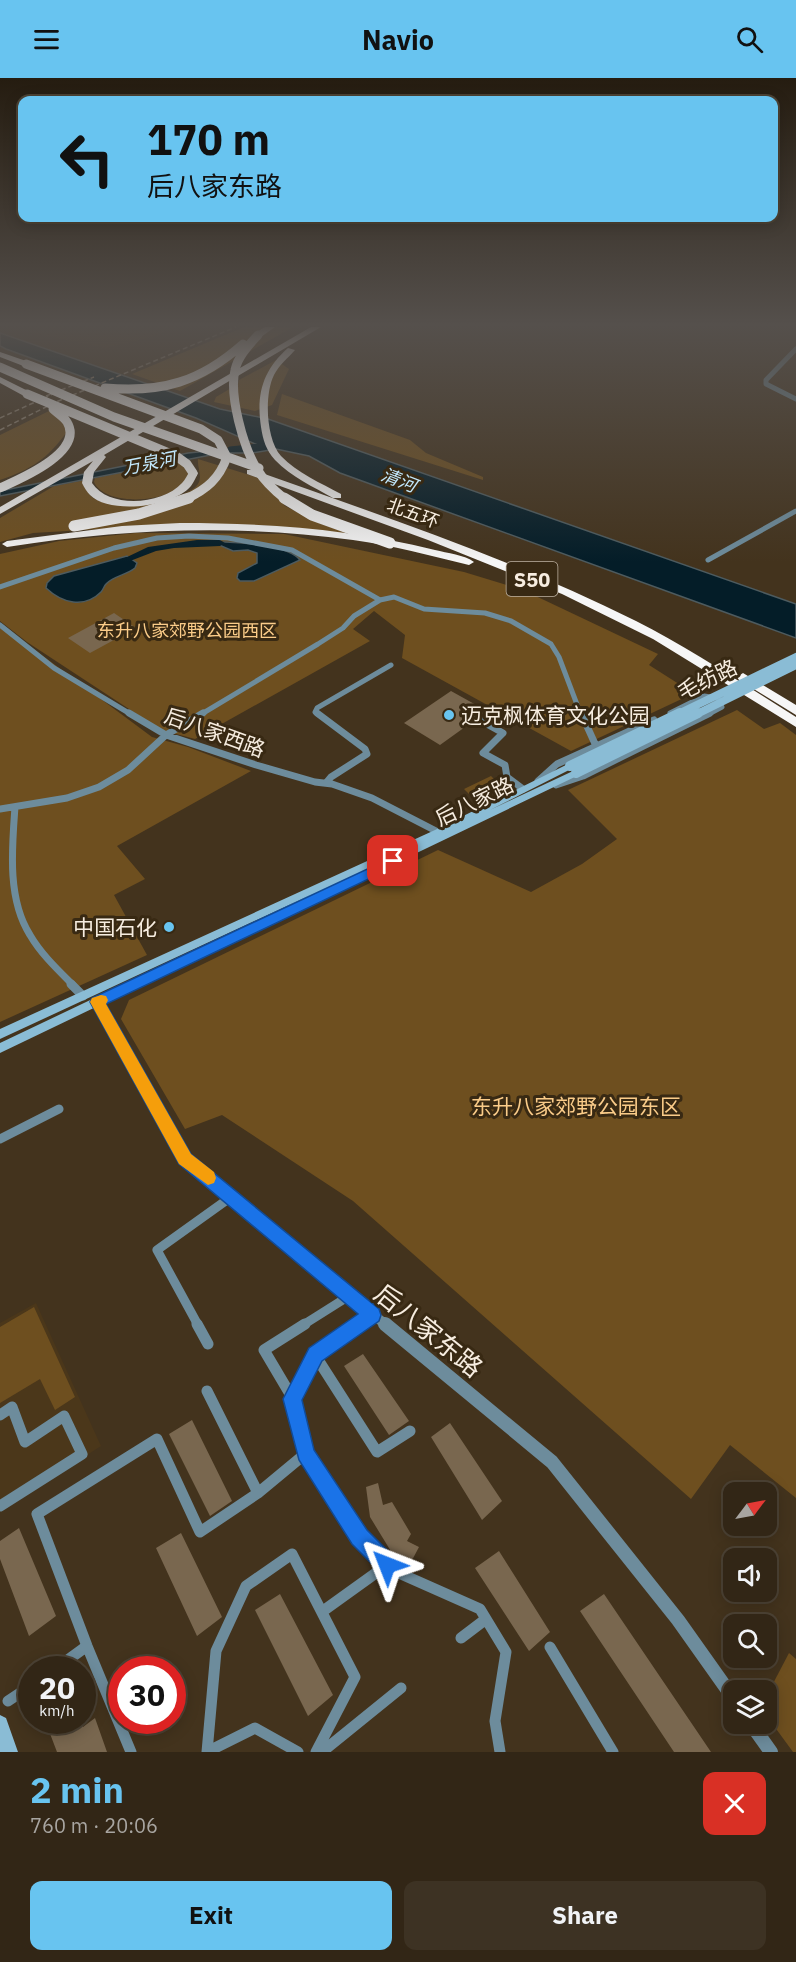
<!DOCTYPE html>
<html lang="en">
<head>
<meta charset="utf-8">
<style>
	:root { --surface:#322616; --page:#3d3223; --text:#f1f3f6; --muted:#a8a5a1; --line:#4d4335; --accent:#68c4f0 }
	body { margin:0; font-family:"IBM Plex Sans","Noto Sans SC",sans-serif; background:var(--page); color:var(--text); height:100vh; display:flex; flex-direction:column; font-size:22px; white-space:nowrap }
	* { box-sizing:border-box; margin:0 }
	p { font-size:20px; color:var(--muted) }
	.icon { flex:none; width:33px; height:33px; fill:none; stroke:currentColor; stroke-width:2; stroke-linecap:round; stroke-linejoin:round }
	.map { position:relative; height:1674px; overflow:hidden }
	.drawer { display:flex; flex-direction:column; background:var(--surface); flex:1 }
	.drawer>* { flex:none }
	.top-card { position:absolute; left:18px; top:18px; width:760px; height:126px; border-radius:12px; box-shadow:0 3px 15px #0003,0 0 0 2px var(--line); background:#68c4f0; color:#111; overflow:hidden }
	.needle { width:39px; rotate:58deg }
	.controls { position:absolute; left:723px; top:1404px; display:grid; gap:12px }
	.controls a { display:grid; place-items:center; width:54px; height:54px; border-radius:12px; background:var(--surface); box-shadow:0 3px 15px #0003,0 0 0 2px var(--line); font-size:30px }
	.speed { position:absolute; left:18px; top:1578px; display:flex; gap:12px; font-size:30px; font-weight:700; text-align:center }
	.speed>* { display:grid; place-content:center; width:78px; height:78px; border-radius:50%; background:var(--surface); box-shadow:0 3px 15px #0003,0 0 0 2px var(--line); line-height:1 }
	.speed small { font-size:15px; font-weight:400 }
	.speed .limit { border:9px solid #d22; background:#fff; color:#111 }
	.pin { position:absolute; display:grid; place-items:center; width:51px; height:51px; color:#fff; margin:-26px; border-radius:12px; box-shadow:0 3px 9px #0006 }
	.me { position:absolute; width:66px; margin:-33px; rotate:315deg; stroke-linejoin:round; filter:drop-shadow(0 0 4px #0008) }
	.turn { display:flex; align-items:center; gap:21px; height:126px; padding:0 30px; font-size:27px }
	.turn .icon { width:78px; height:78px; stroke-width:2.5 }
	.turn b { display:block; font-size:42px; line-height:51px }
	.round { display:grid; place-items:center; flex:none; width:63px; height:63px; border-radius:12px; background:var(--page) }
	.overview { display:flex; align-items:center; justify-content:space-between; height:102px; padding:0 30px }
	h1 { font-size:36px; font-weight:800; line-height:45px; color:var(--accent) }
	.action { display:flex; gap:12px; margin-top:auto; padding:12px 30px }
	.action a { flex:1; height:69px; border-radius:12px; background:var(--accent); color:#111; font-size:24px; font-weight:800; line-height:69px; text-align:center }
	.action a+a { background:var(--page); color:var(--text) }
	header { display:flex; justify-content:space-between; align-items:center; height:78px; padding:0 30px; background:var(--accent); color:#111; font-size:27px; font-weight:800 }
	.map>svg:first-child { display:block }
	.built { fill:#4b371a }
	.green { fill:#6e4f1f }
	.water { fill:#041d28; stroke:#4d5b5f; stroke-width:1.5 }
	.lines { fill:none; stroke-linecap:round; stroke-linejoin:round }
	.canal { stroke:#041d28; stroke-width:5 }
	.river { fill:#041d28; fill-rule:evenodd }
	.building { fill:#79674f }
	.minor-far3 { stroke:#6d8c9c; stroke-width:5 }
	.minor-far2 { stroke:#6d8c9c; stroke-width:7 }
	.minor-far1 { stroke:#6d8c9c; stroke-width:9 }
	.minor { stroke:#6d8c9c; stroke-width:11 }
	.tertiary-far2 { stroke:#6d8c9c; stroke-width:5 }
	.tertiary-far1 { stroke:#6d8c9c; stroke-width:10 }
	.tertiary { stroke:#6d8c9c; stroke-width:14 }
	.secondary { fill:#8abcd5; fill-rule:evenodd }
	.motorway { fill:#f6f6f6; fill-rule:evenodd }
	.rail { stroke:#948775; stroke-width:1.5; stroke-dasharray:5 3; stroke-linecap:butt }
	.secondary-bridge-far1 { stroke:#8abcd5; stroke-width:8 }
	.secondary-bridge { stroke:#8abcd5; stroke-width:10 }
	.motorway-bridge-far1 { stroke:#f6f6f6; stroke-width:9 }
	.motorway-bridge { stroke:#f6f6f6; stroke-width:11 }
	.route { fill:#1a73e8; stroke:#114b97; stroke-width:1.5 }
	.slow { fill:#f59e0b }
	.poi-dot { fill:#68c4f0; stroke:#382913; stroke-width:2 }
	.labels { text-anchor:middle; dominant-baseline:central; stroke-width:6; stroke-linejoin:round; paint-order:stroke }
	.far-water-label { font-size:18px; font-style:italic; fill:#c2e9fe; stroke:#382913 }
	.far-street-label { font-size:18px; fill:#f7ede0; stroke:#382913 }
	.far-park-label { font-size:18px; fill:#fbcc89; stroke:#382913 }
	.shield { fill:#382913; stroke:#beb2a2; stroke-width:1.5 }
	.shield-label { font-size:20px; font-weight:bold; fill:#f7ede0 }
	.street-label { font-size:21px; fill:#f7ede0; stroke:#382913 }
	.poi-label { font-size:21px; fill:#f7ede0; stroke:#382913; text-anchor:start }
	.park-label { font-size:21px; fill:#fbcc89; stroke:#382913 }
	.near-street-label { font-size:26px; fill:#f7ede0; stroke:#382913 }
</style>
</head>
<body>
<header><svg class="icon" aria-label="menu" viewBox="0 0 24 24"><path d="M4 6h16M4 12h16M4 18h16"/></svg>Navio<svg class="icon" aria-label="search" viewBox="0 0 24 24"><circle cx="10" cy="10" r="6"/><path d="M15 15l6 6"/></svg></header>
<div class="map">
<svg width="796" height="1674" viewBox="0 0 796 1674">
	<rect width="100%" height="100%" fill="#43331d"/>
	<!-- built -->
	<path class="built" d="M 25,249 L 178,249 L 148,260 L 106,270 L 30,255 Z
		M 36,1225 L 101,1368 L 0,1433 L 0,1245 Z"/>
	<!-- green -->
	<path class="green" d="M 244,249 L 293,249 L 180,313 L 132,296 Z
		M 276,282 L 289,291 L 272,327 L 255,333 L 214,324 L 216,319 L 238,306 L 239,302 Z
		M 282,316 L 410,362 L 426,375 L 483,399 L 483,402 L 277,337 Z
		M 49,333 L 62,342 L 67,354 C 47,381 32,391 0,402 L 0,357 Z
		M 198,381 L 259,400 L 285,428 L 321,446 L 350,456 L 259,447 L 168,447 L 33,455 L 0,464 L 0,440 L 54,408 L 85,402 C 85,412 89,419 99,423 C 117,430 191,424 199,404 C 202,396 197,389 198,381 Z
		M 178,383 L 185,389 L 189,397 C 181,425 106,431 94,404 L 95,400 Z
		M 136,455 L 284,456 L 464,494 L 523,512 L 658,576 L 649,587 L 682,608 L 688,618 L 571,673 L 402,580 L 405,557 L 374,533 L 353,551 L 370,563 L 195,661 L 161,652 L 27,564 L 0,543 L 0,476 L 59,463 Z
		M 0,546 L 152,659 L 188,669 L 251,693 L 117,768 L 145,801 L 114,817 L 147,877 L 0,944 Z
		M 737,632 L 764,651 L 780,645 L 796,657 L 796,1420 L 730,1367 L 691,1421 L 353,1123 L 222,1037 L 185,1051 L 121,941 L 129,922 L 438,772 L 531,814 L 582,786 L 617,761 L 568,712 Z
		M 491,698 L 501,708 L 474,721 L 464,711 Z
		M 34,1229 L 75,1319 L 55,1332 L 40,1301 L 0,1325 L 0,1249 Z
		M 789,1575 L 796,1581 L 796,1674 L 793,1674 L 766,1637 L 767,1617 Z"/>
	<!-- water -->
	<path class="water" d="M 0,255 L 220,331 L 268,341 L 796,526 L 796,560 L 340,395 L 309,378 L 276,371 L 252,375 L 221,375 L 0,418 L 0,413 L 188,375 L 260,368 L 196,340 L 6,271 L 0,268 Z
		M 224,464 C 243,465 289,467 300,482 L 254,503 L 240,503 L 237,500 L 238,495 L 257,485 L 257,475 L 248,472 L 233,473 L 219,467 Z
		M 127,478 L 137,485 L 135,490 C 127,497 113,498 106,506 C 104,508 103,512 101,514 C 84,531 62,525 46,510 L 47,505 L 54,498 Z"/>
	<g class="lines">
		<!-- canal -->
		<path class="canal" d="M 230,371 L 268,367"/>
		<!-- river -->
		<path class="river" d="M 197,462 L 220,462 L 225,465 L 220,468 L 174,470 L 156,473 L 130,483 L 125,480 L 148,469 Z"/>
	</g>
	<!-- building -->
	<path class="building" d="M 114,535 L 136,550 L 90,575 L 68,560 Z
		M 451,613 L 487,633 L 481,637 L 473,636 L 472,644 L 440,667 L 404,645 Z
		M 363,1276 L 409,1343 L 389,1357 L 344,1288 Z
		M 192,1342 L 232,1423 L 210,1438 L 169,1356 Z
		M 450,1345 L 502,1423 L 482,1442 L 431,1359 Z
		M 378,1405 L 383,1427 L 392,1424 L 411,1456 L 407,1463 L 419,1469 L 410,1486 L 392,1475 L 370,1439 L 366,1409 Z
		M 19,1450 L 56,1538 L 29,1558 L 0,1481 L 0,1463 Z
		M 181,1455 L 222,1539 L 197,1558 L 156,1470 Z
		M 499,1473 L 550,1554 L 529,1573 L 475,1490 Z
		M 280,1516 L 333,1617 L 308,1638 L 255,1532 Z
		M 604,1516 L 711,1674 L 674,1674 L 580,1533 Z
		M 95,1640 L 107,1674 L 57,1674 L 49,1653 L 52,1642 L 81,1642 L 83,1649 Z"/>
	<g class="lines">
		<!-- minor-far3 -->
		<path class="minor-far3" d="M 708,482 L 796,433
			M 0,509 L 114,470 L 157,460 L 189,458 L 228,460 L 292,472 L 380,522
			M 0,547 L 54,590 L 132,637
			M 670,635 L 704,618 L 718,620 L 722,629 L 707,637
			M 200,637 L 318,566 L 343,550 L 354,538 L 380,522 L 394,519 L 424,531 L 485,535 L 511,543 L 551,566 L 559,579 L 581,637
			M 319,637 L 315,634 L 317,630 L 391,587"/>
		<!-- minor-far2 -->
		<path class="minor-far2" d="M 129,635 L 166,657 L 256,687 L 315,704 L 332,706 L 372,720 L 438,754
			M 317,635 L 365,671 L 367,676 L 331,699 L 326,705
			M 581,635 L 596,668
			M 476,640 L 503,655 L 483,675 L 505,687 L 507,699 L 523,711
			M 538,703 L 557,686 L 654,642
			M 556,707 L 583,698 L 710,635
			M 15,729 C 12,770 7,821 30,857 C 41,876 58,892 73,907
			M 0,731 L 67,720 L 99,709 L 128,692 L 166,657 L 203,635"/>
		<!-- minor-far1 -->
		<path class="minor-far1" d="M 71,906 L 83,918
			M 0,1061 L 59,1031
			M 198,1247 L 157,1172 L 231,1119
			M 303,1247 L 349,1218
			M 357,1247 L 372,1237"/>
		<!-- minor -->
		<path class="minor" d="M 197,1246 L 208,1266
			M 360,1246 L 315,1277 L 377,1374 L 410,1353
			M 207,1313 L 258,1415
			M 293,1321 L 264,1272 L 305,1246
			M 0,1337 L 12,1329 L 25,1364 L 64,1338 L 82,1376 L 0,1428
			M 305,1376 L 359,1459 L 392,1492 L 480,1531 L 506,1574 L 495,1643 L 500,1674
			M 323,1533 L 387,1487
			M 461,1560 L 486,1541
			M 550,1569 L 613,1674
			M 54,1592 L 87,1568
			M 8,1623 L 32,1607
			M 131,1674 L 87,1568 L 37,1436 L 157,1361 L 200,1454 L 258,1415 L 305,1376 L 293,1321 L 315,1277
			M 207,1674 L 216,1573 L 246,1508 L 292,1476 L 355,1599 L 316,1674
			M 207,1674 L 255,1650 L 298,1674
			M 322,1674 L 401,1610"/>
		<!-- tertiary-far2 -->
		<path class="tertiary-far2" d="M 796,271 L 766,302 L 766,306 L 796,321"/>
		<!-- tertiary-far1 -->
		<path class="tertiary-far1" d="M 97,924 L 185,1081 L 386,1247"/>
		<!-- tertiary -->
		<path class="tertiary" d="M 385,1246 L 552,1384 L 678,1542 L 734,1621
			M 751,1646 L 771,1674"/>
		<!-- secondary -->
		<path class="secondary" d="M 570,685 L 575,688 L 573,690 L 490,732 L 573,693 L 579,693 L 581,695 L 579,697 L 0,975 L 0,965 L 315,815 L 0,961 L 0,951 L 435,752 Z
			M 0,1637 L 6,1640 L 18,1674 L 0,1674 Z"/>
		<!-- motorway -->
		<path class="motorway" d="M 265,249 L 275,249 L 261,259 L 255,259 L 255,255 Z
			M 311,249 L 321,249 L 104,377 L 106,379 L 94,394 L 92,405 C 109,431 162,427 182,405 C 185,402 187,397 190,393 L 196,393 L 198,395 C 196,399 194,404 191,408 C 174,429 110,437 90,417 C 87,414 84,409 82,405 L 84,394 L 93,383 L 0,436 L 0,429 Z
			M 288,270 L 295,272 C 288,280 279,287 274,297 C 264,317 266,361 281,378 C 297,395 321,405 341,416 L 341,420 L 333,420 C 314,409 291,399 275,382 C 266,372 263,362 261,349 C 256,316 263,292 288,270 Z
			M 0,274 L 29,284 L 30,286 L 26,289 L 0,279 Z
			M 0,299 L 30,314 L 31,316 L 24,318 L 0,305 Z
			M 247,392 L 253,392 C 382,438 513,481 636,543 C 691,571 743,606 796,639 L 796,649 L 653,561 L 562,516 L 428,462 L 247,396 Z
			M 180,445 C 266,445 352,451 435,472 C 447,475 465,477 474,484 L 469,487 C 431,478 392,467 353,462 C 237,446 123,451 7,469 L 2,466 L 7,463 L 122,448 Z
			M 743,595 L 796,627 L 796,637 L 739,602 L 737,599 Z"/>
		<!-- rail -->
		<path class="rail" d="M 46,318 L 94,299
			M 0,340 L 53,316
			M 0,352 L 56,324 L 236,249"/>
		<!-- secondary-bridge-far1 -->
		<path class="secondary-bridge-far1" d="M 676,637 L 796,579
			M 695,637 L 796,587"/>
		<!-- secondary-bridge -->
		<path class="secondary-bridge" d="M 570,688 L 680,635
			M 576,695 L 698,635"/>
		<!-- motorway-bridge-far1 -->
		<path class="motorway-bridge-far1" d="M 258,257 C 249,267 238,278 235,292 C 229,317 243,369 257,391 C 264,403 275,413 285,421
			M 26,286 L 201,351 L 218,362 L 227,379 C 219,401 207,411 186,421
			M 0,289 L 114,339 L 259,390
			M 105,310 C 162,315 200,304 243,266
			M 27,316 L 176,378 L 187,386 L 193,395
			M 0,410 C 20,401 85,374 67,344 C 64,339 57,335 53,331"/>
		<!-- motorway-bridge -->
		<path class="motorway-bridge" d="M 284,420 L 312,437 L 390,465
			M 74,448 L 139,436 L 189,420"/>
	</g>
	<!-- sky -->
	<linearGradient id="sky" x2="0" y2="1"><stop stop-color="#251c10"/><stop offset="0.51" stop-color="#55504c"/><stop offset="1" stop-color="#55504c" stop-opacity="0"/></linearGradient>
	<rect width="796" height="484" fill="url(#sky)"/>
	<!-- route -->
	<path class="route" d="M 393,779 L 398,780 L 400,783 L 398,787 L 106,926 L 191,1076 L 379,1231 L 381,1237 L 379,1243 L 322,1283 L 302,1322 L 314,1372 L 367,1452 L 394,1479 L 397,1487 L 394,1494 L 387,1497 L 380,1494 L 352,1466 L 299,1382 L 283,1321 L 309,1270 L 358,1236 L 179,1086 L 90,924 L 92,920 Z"/>
	<!-- slow -->
	<path class="slow" d="M 101,917 L 106,918 L 108,922 L 106,926 L 191,1076 L 214,1094 L 216,1100 L 214,1105 L 208,1107 L 179,1086 L 90,924 L 92,920 Z"/>
	<!-- markers -->
	<g class="poi-dot">
		<circle cx="449" cy="637" r="6"/>
		<circle cx="169" cy="849" r="6"/>
	</g>
	<g class="labels">
		<!-- far-water labels -->
		<g class="far-water-label">
			<text transform="translate(149 385) rotate(-11)">万泉河</text>
			<text transform="translate(399 402) rotate(21)">清河</text>
		</g>
		<!-- far-street labels -->
		<g class="far-street-label">
			<text transform="translate(413 435) rotate(20)">北五环</text>
		</g>
		<!-- far-park labels -->
		<g class="far-park-label">
			<text x="187" y="552">东升八家郊野公园西区</text>
		</g>
		<!-- shield labels -->
		<rect class="shield" x="506.5" y="484" width="51" height="34" rx="4.5"/>
		<g class="shield-label">
			<text x="532" y="501">S50</text>
		</g>
		<!-- street labels -->
		<g class="street-label">
			<text transform="translate(707 601) rotate(-26)">毛纺路</text>
			<text transform="translate(215 654) rotate(20)">后八家西路</text>
			<text transform="translate(474 723) rotate(-26)">后八家路</text>
		</g>
		<!-- poi labels -->
		<g class="poi-label">
			<text x="461" y="637">迈克枫体育文化公园</text>
			<text x="157" y="849" text-anchor="end">中国石化</text>
		</g>
		<!-- park labels -->
		<g class="park-label">
			<text x="576" y="1028">东升八家郊野公园东区</text>
		</g>
		<!-- near-street labels -->
		<g class="near-street-label">
			<text transform="translate(429 1252) rotate(39)">后八家东路</text>
		</g>
	</g>
</svg>
<div class="controls">
<a><svg class="needle" viewBox="-14 -14 28 28"><path d="M0-13l5 13h-10z" fill="#e53935"/><path d="M0 13l5-13h-10z" fill="#a8a5a1"/></svg></a>
<a><svg class="icon" aria-label="sound" viewBox="0 0 24 24"><path d="M4 9h4l5-4v14l-5-4H4zM17 9q2 3 0 6"/></svg></a>
<a><svg class="icon" aria-label="search" viewBox="0 0 24 24"><circle cx="10" cy="10" r="6"/><path d="M15 15l6 6"/></svg></a>
<a><svg class="icon" aria-label="layers" viewBox="0 0 24 24"><path d="M12 4l9 5-9 5-9-5zM3 14l9 5 9-5"/></svg></a>
</div>
<div class="speed"><div>20<small>km/h</small></div><div class="limit">30</div></div>
<div class="pin" style="left:393px;top:783px;background:#d93025"><svg class="icon" aria-label="arrive" viewBox="0 0 24 24"><path d="M6 21V4h12l-3 4 3 4H6"/></svg></div>
<svg class="me" style="left:387px;top:1487px" viewBox="-20 -20 40 40"><path d="M0-17L14 15 0 8-14 15z" fill="#1a73e8" stroke="#fff" stroke-width="4"/></svg>
<div class="top-card">
<div class="turn"><svg class="icon" aria-label="left" viewBox="0 0 24 24"><path d="M17 20v-9H6M10 6l-5 5 5 5"/></svg><div><b>170 m</b>后八家东路</div></div>
</div>
</div>
<section class="drawer">
<div class="overview"><div><h1>2 min</h1><p>760 m · 20:06</p></div><a class="round" style="background:#d93025;color:#fff"><svg class="icon" aria-label="close" viewBox="0 0 24 24"><path d="M6 6l12 12M18 6L6 18"/></svg></a></div>
<div class="action"><a>Exit</a><a>Share</a></div>
</section>
</body>
</html>
